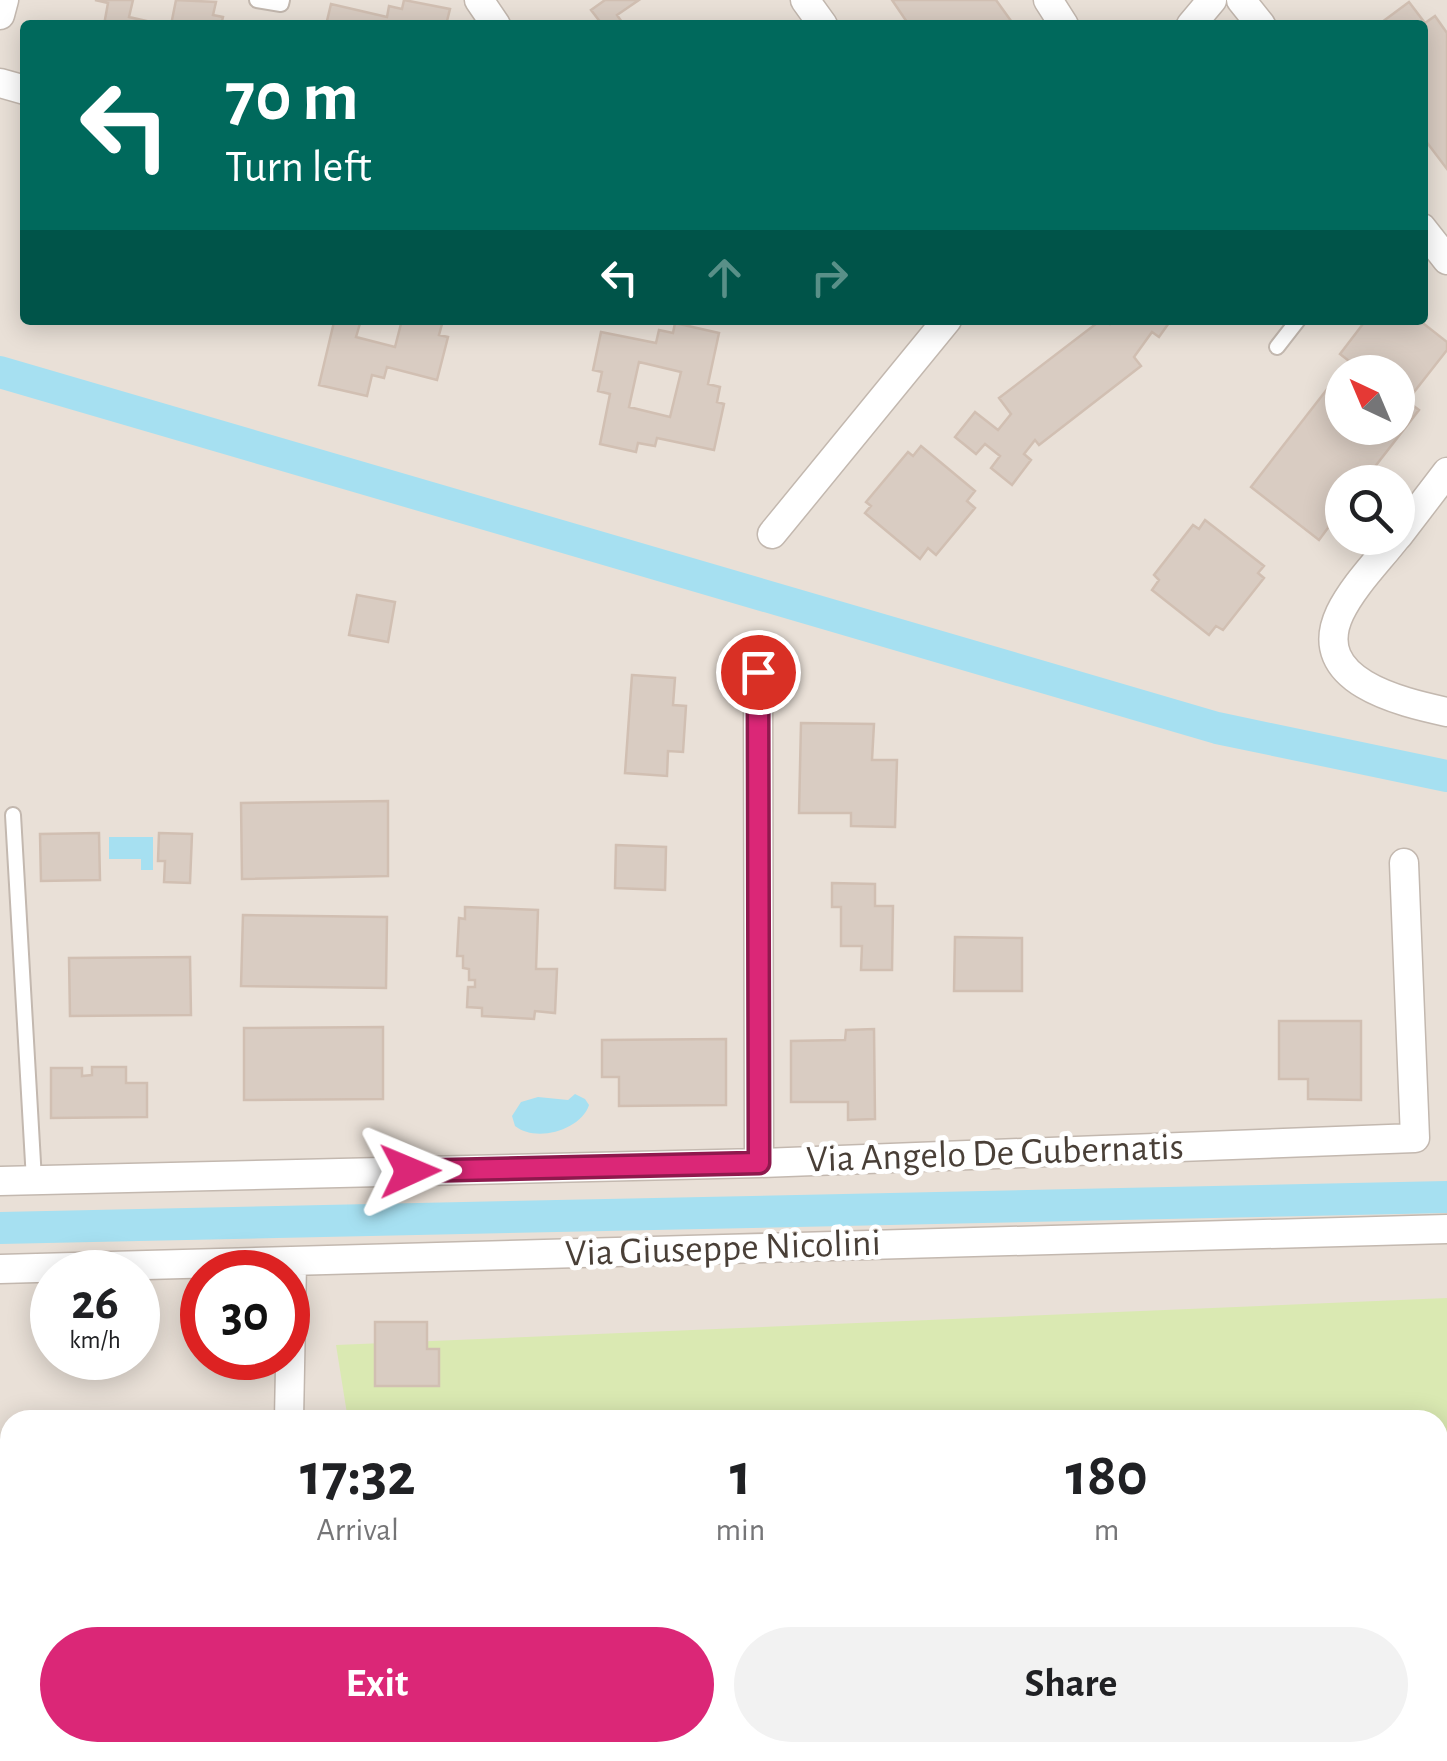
<!DOCTYPE html>
<html lang="en">
<head>
<meta charset="utf-8">
<style>
	:root { --surface:#fff; --page:#f2f2f2; --text:#202124; --muted:#757577; --accent:#db2777 }
	body { margin:0; font-family:"Alegreya Sans",sans-serif; background:var(--page); color:var(--text); height:100vh; display:flex; flex-direction:column; font-size:38px; white-space:nowrap }
	* { box-sizing:border-box; margin:0 }
	p { font-size:32px; color:var(--muted) }
	.icon { flex:none; width:55px; height:55px; fill:none; stroke:currentColor; stroke-width:2; stroke-linecap:round; stroke-linejoin:round }
	.map { position:relative; flex:1; overflow:hidden }
	.details { position:absolute; left:0px; top:1410px; width:1448px; height:352px; display:flex; flex-direction:column; background:var(--surface); border-radius:30px 30px 0 0; box-shadow:0 5px 25px #0003 }
	.details>* { flex:none }
	.guide { position:absolute; left:20px; top:20px; width:1408px; height:305px; border-radius:10px; box-shadow:0 5px 25px #0003; background:#00695c; color:#fff; overflow:hidden }
	.needle { width:65px; rotate:316deg }
	.controls { position:absolute; left:1325px; top:355px; display:grid; gap:20px }
	.controls a { display:grid; place-items:center; width:90px; height:90px; border-radius:50%; background:var(--surface); box-shadow:0 5px 25px #0003; font-size:50px }
	.speed { position:absolute; left:30px; top:1250px; display:flex; gap:20px; font-size:50px; font-weight:700; text-align:center }
	.speed>* { display:grid; place-content:center; width:130px; height:130px; border-radius:50%; background:var(--surface); box-shadow:0 5px 25px #0003; line-height:1 }
	.speed small { font-size:25px; font-weight:400 }
	.speed .limit { border:15px solid #d22; background:#fff; color:#111 }
	.pin { position:absolute; display:grid; place-items:center; width:85px; height:85px; color:#fff; margin:-42px; border:5px solid #fff; border-radius:50%; box-shadow:0 2px 10px #0007 }
	.me { position:absolute; width:110px; margin:-55px; rotate:89deg; stroke-linejoin:round; filter:drop-shadow(0 0 8px #0008) }
	.turn { display:flex; align-items:center; gap:35px; height:210px; padding:0 40px; font-size:45px }
	.turn .icon { width:130px; height:130px; stroke-width:2.5 }
	.turn b { display:block; font-size:70px; line-height:85px }
	.lanes { display:flex; align-items:center; height:95px; padding:0 40px; background:#0003; justify-content:center; gap:50px; direction:ltr }
	.lanes .off { opacity:.35 }
	.eta { display:flex; justify-content:space-evenly; align-items:center; height:170px; text-align:center }
	.eta b { font-size:60px; font-weight:700; line-height:70px }
	.cta { display:flex; gap:20px; margin-top:auto; padding:20px 40px }
	.cta a { flex:1; height:115px; border-radius:60px; background:var(--accent); color:#fff; font-size:40px; font-weight:700; line-height:115px; text-align:center }
	.cta a+a { background:var(--page); color:var(--text) }
	.map>svg:first-child { display:block }
	.residential { fill:#e9e0d7; fill-rule:evenodd }
	.green { fill:#dae9b2 }
	.water { fill:#a6e0f1 }
	.lines { fill:none; stroke-linecap:round; stroke-linejoin:round }
	.canal { stroke:#a6e0f1; stroke-width:32 }
	.building { fill:#d9ccc2; stroke:#d1bfb2; stroke-width:2.5; fill-rule:evenodd }
	.lane-casing { stroke:#c3b8af; stroke-width:18 }
	.street-casing { stroke:#c3b8af; stroke-width:31 }
	.lane { stroke:#fff; stroke-width:14 }
	.street { stroke:#fff; stroke-width:28 }
	.route-casing { stroke:#8e194d; stroke-width:25 }
	.route { stroke:#db2777; stroke-width:18 }
	.labels { text-anchor:middle; dominant-baseline:central; stroke-width:10; stroke-linejoin:round; paint-order:stroke }
	.street-label { font-size:38px; fill:#493f37; stroke:#fff }
</style>
</head>
<body>
<div class="map">
<svg width="1447" height="1761" viewBox="0 0 1447 1761">
	<rect width="100%" height="100%" fill="#f5efe9"/>
	<!-- residential -->
	<path class="residential" d="M 0,0 L 1447,0 L 1447,1761 L 0,1761 ZM 25,25 L 1422,25 L 1422,320 L 25,320 ZM 1342,372 L 1398,372 L 1398,428 L 1342,428 ZM 1342,482 L 1398,482 L 1398,538 L 1342,538 ZM 52,1272 L 138,1272 L 138,1358 L 52,1358 ZM 202,1272 L 288,1272 L 288,1358 L 202,1358 ZM 10,1420 L 1438,1420 L 1438,1752 L 10,1752 Z"/>
	<!-- green -->
	<path class="green" d="M 1447,1298 L 1447,1761 L 560,1761 L 561,1752 L 1438,1752 L 1438,1420 L 348,1420 L 336,1345 Z"/>
	<!-- water -->
	<path class="water" d="M 109,837 L 153,837 L 153,870 L 141,870 L 141,859 L 109,859 Z
		M 575,1094 L 585,1099 L 589,1105 C 581,1130 536,1143 515,1126 L 512,1116 L 521,1102 L 538,1097 L 568,1100 Z"/>
	<g class="lines">
		<!-- canal -->
		<path class="canal" d="M 0,372 L 1217,728 L 1447,776
			M 0,1228 L 1447,1197"/>
	</g>
	<!-- building -->
	<path class="building" d="M 95,0 L 133,0 L 129,17 L 164,25 L 104,25 L 108,3 Z
		M 176,0 L 216,2 L 213,15 L 223,17 L 221,25 L 171,25 Z
		M 404,0 L 450,9 L 446,25 L 326,25 L 331,4 L 387,17 L 389,6 L 402,9 Z
		M 605,0 L 639,0 L 617,15 L 624,25 L 599,25 L 601,23 L 591,10 Z
		M 892,0 L 996,0 L 1014,25 L 909,25 Z
		M 1409,2 L 1425,23 L 1435,16 L 1447,33 L 1447,169 L 1422,136 L 1422,25 L 1378,25 Z
		M 324,320 L 361,320 L 356,337 L 395,347 L 402,320 L 442,324 L 439,335 L 448,337 L 437,380 L 387,367 L 384,378 L 372,375 L 367,396 L 319,385 L 334,322 Z
		M 1101,320 L 1107,320 L 1110,324 L 1113,320 L 1171,320 L 1159,337 L 1152,332 L 1134,357 L 1141,366 L 1039,445 L 1035,440 L 1024,454 L 1031,460 L 1012,485 L 991,468 L 1000,456 L 985,444 L 976,454 L 955,437 L 975,412 L 998,430 L 1011,414 L 999,398 Z
		M 1366,320 L 1419,320 L 1447,342 L 1447,350 L 1407,401 L 1419,410 L 1363,482 L 1342,482 L 1342,509 L 1319,540 L 1251,487 L 1349,361 L 1340,354 ZM 1342,372 L 1398,372 L 1398,428 L 1342,428 Z
		M 675,323 L 719,333 L 708,384 L 720,387 L 717,402 L 724,404 L 714,450 L 657,438 L 655,446 L 638,443 L 636,452 L 600,444 L 610,394 L 598,391 L 602,372 L 593,370 L 601,332 L 656,343 L 659,330 L 673,333 ZM 639,362 L 681,372 L 670,417 L 629,407 Z
		M 921,446 L 975,491 L 967,501 L 975,508 L 936,555 L 928,548 L 920,559 L 865,513 L 871,506 L 866,502 L 908,452 L 913,456 Z
		M 1205,520 L 1264,566 L 1258,573 L 1264,578 L 1223,630 L 1216,626 L 1209,635 L 1152,590 L 1159,580 L 1154,575 L 1193,525 L 1199,529 Z
		M 357,595 L 395,602 L 388,642 L 349,635 Z
		M 632,675 L 675,678 L 673,705 L 686,706 L 683,752 L 668,751 L 667,776 L 625,773 Z
		M 801,723 L 874,724 L 872,760 L 897,760 L 895,827 L 851,826 L 851,813 L 799,813 Z
		M 388,801 L 388,876 L 242,879 L 241,803 Z
		M 99,833 L 100,880 L 41,881 L 40,834 Z
		M 159,833 L 192,834 L 190,883 L 164,882 L 165,861 L 158,861 Z
		M 616,845 L 666,847 L 665,890 L 615,888 Z
		M 832,883 L 875,884 L 875,906 L 893,906 L 892,970 L 861,970 L 862,946 L 841,946 L 841,907 L 832,907 Z
		M 465,907 L 538,910 L 536,969 L 557,969 L 555,1013 L 535,1011 L 534,1019 L 482,1016 L 482,1008 L 467,1007 L 468,987 L 475,987 L 475,980 L 469,980 L 469,969 L 463,968 L 463,956 L 457,956 L 459,918 L 465,919 Z
		M 243,915 L 387,917 L 386,988 L 241,986 Z
		M 955,937 L 1022,938 L 1022,991 L 954,991 Z
		M 190,957 L 191,1015 L 70,1016 L 69,958 Z
		M 1279,1021 L 1361,1021 L 1361,1100 L 1308,1099 L 1308,1079 L 1279,1079 Z
		M 383,1027 L 383,1099 L 244,1100 L 244,1028 Z
		M 874,1029 L 875,1119 L 848,1120 L 848,1102 L 791,1102 L 791,1041 L 845,1040 L 846,1030 Z
		M 726,1039 L 726,1105 L 619,1106 L 619,1077 L 602,1077 L 602,1040 Z
		M 92,1067 L 126,1067 L 126,1083 L 147,1083 L 147,1117 L 51,1118 L 51,1068 L 82,1068 L 82,1076 L 92,1075 Z
		M 375,1322 L 427,1322 L 427,1349 L 439,1349 L 439,1386 L 375,1386 Z
		M 63,1413 L 98,1413 L 98,1420 L 63,1420 Z"/>
	<g class="lines">
		<defs>
			<path id="lane" d="M 257,0 L 281,4 L 282,0
				M 1277,347 L 1298,320
				M 13,815 L 34,1180"/>
			<path id="street" d="M 479,0 L 496,25
				M 805,0 L 823,25
				M 1048,0 L 1064,25
				M 1241,0 L 1261,25
				M 0,15 L 4,0
				M 1191,25 L 1212,0
				M 0,83 L 25,90
				M 1422,228 L 1447,260
				M 772,534 L 947,320
				M 1398,536 L 1447,472
				M 1396,538 C 1378,561 1353,586 1340,613 C 1308,681 1401,702 1447,712
				M 758,672 L 759,1163
				M 0,1181 L 759,1163 L 1415,1138 L 1404,863
				M 0,1269 C 482,1259 965,1239 1447,1229
				M 289,1420 L 292,1263
				M 283,1761 L 283,1752"/>
		</defs>
		<!-- lane casing -->
		<use href="#lane" class="lane-casing"/>
		<!-- street casing -->
		<use href="#street" class="street-casing"/>
		<!-- lane -->
		<use href="#lane" class="lane"/>
		<!-- street -->
		<use href="#street" class="street"/>
	</g>
	<g class="lines">
		<defs>
			<path id="route" d="M 410,1171 L 759,1163 L 758,672"/>
		</defs>
		<!-- route casing -->
		<use href="#route" class="route-casing"/>
		<!-- route -->
		<use href="#route" class="route"/>
	</g>
	<g class="labels">
		<!-- street labels -->
		<g class="street-label">
			<text transform="translate(995 1154) rotate(-2)">Via Angelo De Gubernatis</text>
			<text transform="translate(723 1249) rotate(-2)">Via Giuseppe Nicolini</text>
		</g>
	</g>
</svg>
<div class="controls">
<a><svg class="needle" viewBox="-14 -14 28 28"><path d="M0-13l5 13h-10z" fill="#e53935"/><path d="M0 13l5-13h-10z" fill="#757577"/></svg></a>
<a><svg class="icon" aria-label="search" viewBox="0 0 24 24"><circle cx="10" cy="10" r="6"/><path d="M15 15l6 6"/></svg></a>
</div>
<div class="speed"><div>26<small>km/h</small></div><div class="limit">30</div></div>
<div class="pin" style="left:758px;top:672px;background:#d93025"><svg class="icon" aria-label="arrive" viewBox="0 0 24 24"><path d="M6 21V4h12l-3 4 3 4H6"/></svg></div>
<svg class="me" style="left:410px;top:1171px" viewBox="-20 -20 40 40"><path d="M0-17L14 15 0 8-14 15z" fill="#db2777" stroke="#fff" stroke-width="4"/></svg>
<div class="guide">
<div class="turn"><svg class="icon" aria-label="left" viewBox="0 0 24 24"><path d="M17 20v-9H6M10 6l-5 5 5 5"/></svg><div><b>70 m</b>Turn left</div></div>
<div class="lanes"><svg class="icon" aria-label="left" viewBox="0 0 24 24"><path d="M17 20v-9H6M10 6l-5 5 5 5"/></svg><svg class="icon off" aria-label="ahead" viewBox="0 0 24 24"><path d="M12 20V5M6 11l6-6 6 6"/></svg><svg class="icon off" aria-label="right" viewBox="0 0 24 24"><path d="M7 20v-9h11M14 6l5 5-5 5"/></svg></div>
</div>
<section class="details">
<div class="eta">
<div><b>17:32</b><p>Arrival</p></div>
<div><b>1</b><p>min</p></div>
<div><b>180</b><p>m</p></div>
</div>
<div class="cta"><a>Exit</a><a>Share</a></div>
</section>
</div>
</body>
</html>
